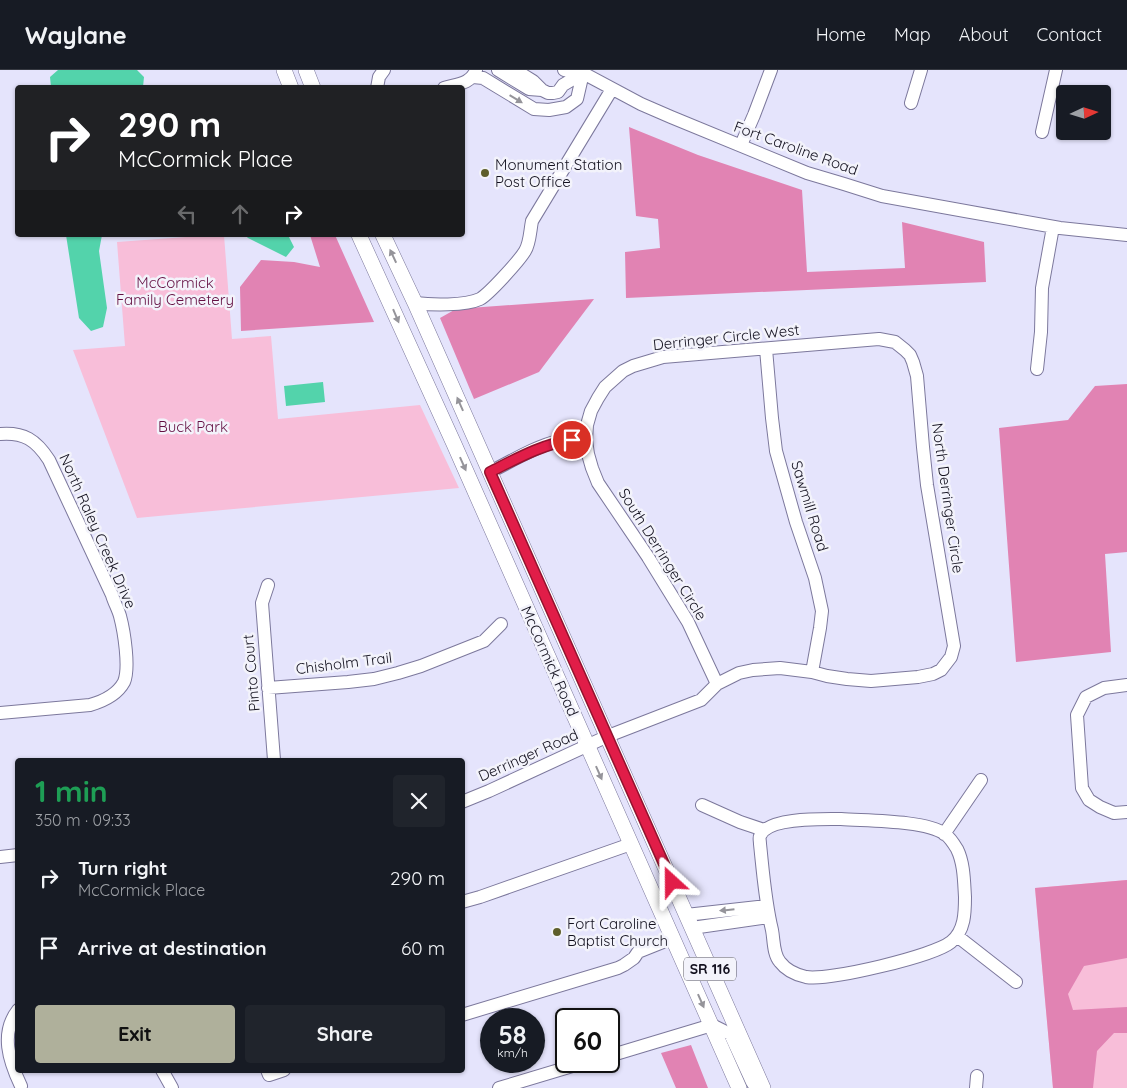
<!DOCTYPE html>
<html lang="en">
<head>
<meta charset="utf-8">
<style>
	:root { --surface:#171b24; --page:#20242c; --text:#f1f3f6; --muted:#9ea1a6; --line:#363941; --accent:#afb09b }
	body { margin:0; font-family:Quicksand,sans-serif; background:var(--page); color:var(--text); height:100vh; display:flex; flex-direction:column; font-size:19px; white-space:nowrap }
	* { box-sizing:border-box; margin:0 }
	p { font-size:16px; color:var(--muted) }
	.icon { flex:none; width:28px; height:28px; fill:none; stroke:currentColor; stroke-width:2; stroke-linecap:round; stroke-linejoin:round }
	.map { position:relative; flex:1; overflow:hidden }
	.side { position:absolute; left:15px; top:688px; width:450px; height:315px; display:flex; flex-direction:column; background:var(--surface); border-radius:5px; box-shadow:0 1px 4px #0004 }
	.side>* { flex:none }
	.banner { position:absolute; left:15px; top:15px; width:450px; height:152px; border-radius:5px; box-shadow:0 1px 4px #0004; background:#202124; color:#fff; overflow:hidden }
	.needle { width:32px; rotate:86deg }
	.buttons { position:absolute; left:1056px; top:15px; display:grid; gap:10px }
	.buttons a { display:grid; place-items:center; width:55px; height:55px; border-radius:5px; background:var(--surface); box-shadow:0 1px 4px #0004; font-size:25px }
	.speed { position:absolute; left:480px; top:938px; display:flex; gap:10px; font-size:25px; font-weight:700; text-align:center }
	.speed>* { display:grid; place-content:center; width:65px; height:65px; border-radius:50%; background:var(--surface); box-shadow:0 1px 4px #0004; line-height:1 }
	.speed small { font-size:12px; font-weight:400 }
	.speed .limit { border:2px solid #111; border-radius:8px; background:#fff; color:#111 }
	.pin { position:absolute; display:grid; place-items:center; width:42px; height:42px; color:#fff; margin:-21px; border:2px solid #fff; border-radius:50%; box-shadow:0 1px 5px #0007 }
	.me { position:absolute; width:55px; margin:-28px; rotate:336deg; stroke-linejoin:round; filter:drop-shadow(0 0 4px #0008) }
	.turn { display:flex; align-items:center; gap:18px; height:105px; padding:0 20px; font-size:22px }
	.turn .icon { width:65px; height:65px; stroke-width:2.5 }
	.turn b { display:block; font-size:35px; line-height:42px }
	.lanes { display:flex; align-items:center; height:48px; padding:0 20px; background:#0003; justify-content:center; gap:25px; direction:ltr }
	.lanes .off { opacity:.35 }
	.round { display:grid; place-items:center; flex:none; width:52px; height:52px; border-radius:5px; background:var(--page) }
	.overview { display:flex; align-items:center; justify-content:space-between; height:85px; padding:0 20px }
	h1 { font-size:30px; font-weight:700; line-height:38px; color:#1e9e55 }
	.primary-button { display:flex; gap:10px; margin-top:auto; padding:10px 20px }
	.primary-button a { flex:1; height:58px; border-radius:5px; background:var(--accent); color:#111; font-size:20px; font-weight:700; line-height:58px; text-align:center }
	.primary-button a+a { background:var(--page); color:var(--text) }
	ul { padding:0; list-style:none }
	li { display:flex; align-items:center; gap:15px; height:70px; padding:0 20px }
	li div { flex:1 }
	li b { display:block; font-size:19px }
	li em { font-style:normal }
	header { display:flex; align-items:center; gap:30px; box-sizing:border-box; height:70px; padding:0 25px; background:var(--surface); border-bottom:1px solid var(--line) }
	header strong { font-size:24px }
	nav { display:flex; gap:28px; margin-inline-start:auto; font-size:18px }
	.map>svg:first-child { display:block }
	.green { fill:#f8bed9 }
	.forest { fill:#e183b3 }
	.water { fill:#53d3ab }
	.lines { fill:none; stroke-linecap:round; stroke-linejoin:round }
	.minor-casing { stroke:#7c789c; stroke-width:14 }
	.major-casing { stroke:#7c789c; stroke-width:16 }
	.minor { stroke:#fff; stroke-width:12 }
	.major { stroke:#fff; stroke-width:15 }
	.oneway { fill:#95949a }
	.route-casing { stroke:#92132f; stroke-width:12 }
	.route { stroke:#e11d48; stroke-width:9 }
	.poi-dot { fill:#5e5e2b; stroke:#f3f3fb; stroke-width:2 }
	.labels { text-anchor:middle; dominant-baseline:central; stroke-width:5; stroke-linejoin:round; paint-order:stroke }
	.shield { fill:#f3f3fb; stroke:#565561; stroke-width:1 }
	.shield-label { font-size:14px; font-weight:bold; fill:#13111f }
	.street-label { font-size:15px; fill:#13111f; stroke:#f3f3fb }
	.poi-label { font-size:15px; fill:#13111f; stroke:#f3f3fb; text-anchor:start }
	.park-label { font-size:15px; fill:#641043; stroke:#f3f3fb }
</style>
</head>
<body>
<header>
<strong>Waylane</strong>
<nav><a>Home</a><a>Map</a><a>About</a><a>Contact</a></nav>
</header>
<div class="map">
<svg width="1127" height="1018" viewBox="0 0 1127 1018">
	<rect width="100%" height="100%" fill="#e5e4fc"/>
	<!-- green -->
	<path class="green" d="M 214,165 L 224,165 L 232,269 L 271,266 L 278,349 L 420,335 L 459,418 L 137,448 L 73,280 L 125,276 L 117,172 Z
		M 1127,810 L 1127,1018 L 1053,1018 L 1035,818 Z"/>
	<!-- forest -->
	<path class="forest" d="M 629,57 L 698,85 L 802,120 L 807,202 L 905,198 L 902,152 L 984,172 L 986,212 L 626,228 L 625,182 L 660,178 L 658,149 L 636,146 Z
		M 310,165 L 335,165 L 374,252 L 241,261 L 240,217 L 261,190 L 294,192 L 320,197 Z
		M 594,229 L 539,302 L 474,329 L 440,248 L 456,239 Z
		M 1127,314 L 1127,482 L 1105,484 L 1111,582 L 1016,592 L 999,358 L 1068,350 L 1095,316 Z
		M 1127,810 L 1127,888 L 1084,896 L 1068,924 L 1073,940 L 1127,937 L 1127,963 L 1114,963 L 1097,981 L 1093,1018 L 1053,1018 L 1035,818 Z
		M 691,975 L 708,1018 L 676,1018 L 661,983 Z"/>
	<!-- water -->
	<path class="water" d="M 58,0 L 137,0 L 144,7 L 143,17 L 51,17 L 50,7 Z
		M 66,165 L 102,165 L 99,181 L 107,238 L 103,257 L 91,261 L 79,248 Z
		M 245,165 L 288,165 L 294,177 L 286,187 L 248,168 Z
		M 323,312 L 325,332 L 286,336 L 284,316 Z"/>
	<g class="lines">
		<defs>
			<path id="minor" d="M 498,0 L 529,19 L 542,20 L 548,23 L 553,23 L 558,22 L 563,15 L 583,3
				M 515,0 L 533,11 L 542,20
				M 564,0 L 583,3 L 641,34 L 671,47 L 807,103 L 844,114 L 882,126 L 965,141 L 1060,158 L 1127,165
				M 473,7 L 483,8 L 534,39 L 549,40 L 566,37 L 577,29 L 583,3
				M 377,18 L 379,7 L 384,0
				M 444,18 C 457,14 471,14 476,0
				M 911,33 L 921,0
				M 1042,62 L 1056,0
				M 741,75 L 754,45 L 771,0
				M 415,233 C 431,235 465,236 480,229 C 489,224 519,191 525,181 C 530,173 530,161 532,151 L 612,19
				M 766,279 L 772,348 L 776,381 L 796,452 L 815,508 L 822,541 L 820,558 L 812,602
				M 1037,299 L 1041,262 L 1042,218 L 1053,157
				M 0,364 C 24,362 36,370 49,390 L 112,525 C 114,532 118,539 120,546 C 124,561 130,598 124,612 C 117,625 104,631 90,635 L 0,643
				M 490,402 C 510,392 536,376 558,371 C 567,369 576,370 586,370
				M 268,515 L 262,533 L 274,690
				M 1127,615 L 1104,618 L 1086,627 L 1077,645 L 1082,718 L 1089,730 L 1100,737 L 1114,743 L 1127,742
				M 268,618 L 348,612 L 374,609 L 398,603 L 421,596 L 484,571 L 501,554
				M 462,732 L 489,721 L 608,666 L 701,630 L 717,614 L 739,603 L 753,600 L 780,598 L 812,602 L 827,606 L 847,609 L 871,611 L 918,607 L 933,604 L 941,600 L 951,587 L 954,576 L 927,415 L 923,377 L 917,306 L 913,292 L 910,285 L 905,280 L 895,272 L 879,269 L 663,287 L 633,296 L 623,301 L 605,317 L 598,328 L 591,341 L 587,355 L 586,370 L 588,384 L 592,398 L 598,413 L 648,487 L 688,552 L 717,614
				M 702,735 L 740,752 L 764,760
				M 841,749 C 866,751 925,750 945,764 C 949,767 954,774 957,779 C 964,793 964,811 965,827 C 965,842 965,861 951,872 C 934,886 829,911 806,907 C 797,905 786,900 780,892 C 773,884 774,870 772,860 C 765,831 763,802 760,774 C 760,771 759,768 760,766 C 767,747 824,749 841,749 Z
				M 944,764 L 981,710
				M 0,787 L 18,785
				M 462,832 L 480,827 L 631,774
				M 686,845 L 767,836
				M 692,858 L 768,847
				M 957,866 L 1016,912
				M 18,940 C 0,963 9,991 21,1016
				M 462,945 L 618,898 L 624,895 L 634,888 L 638,882 L 673,868
				M 609,986 L 712,955 L 730,964 L 752,1012 L 756,1018
				M 162,1000 L 172,1018
				M 267,1000 L 269,1005 L 284,1000
				M 499,1018 L 589,991
				M 976,1018 L 977,1006"/>
			<path id="major" d="M 284,0 L 291,18
				M 306,0 L 313,18
				M 359,165 L 454,374 L 739,1018
				M 383,165 L 415,233 L 763,1018"/>
		</defs>
		<!-- minor casing -->
		<use href="#minor" class="minor-casing"/>
		<!-- major casing -->
		<use href="#major" class="major-casing"/>
		<!-- minor -->
		<use href="#minor" class="minor"/>
		<!-- major -->
		<use href="#major" class="major"/>
	</g>
	<!-- one-way arrows -->
	<defs><path id="oneway-solid" d="M-6-.8H1V-3.2L6.5 0L1 3.2V.8H-6Z" transform="scale(1.25)"/></defs>
	<g class="oneway">
		<use href="#oneway-solid" transform="translate(516 29) rotate(31)"/>
		<use href="#oneway-solid" transform="translate(393 186) rotate(-115)"/>
		<use href="#oneway-solid" transform="translate(396 246) rotate(67)"/>
		<use href="#oneway-solid" transform="translate(460 334) rotate(-114)"/>
		<use href="#oneway-solid" transform="translate(463 394) rotate(66)"/>
		<use href="#oneway-solid" transform="translate(599 703) rotate(66)"/>
		<use href="#oneway-solid" transform="translate(727 840) rotate(174)"/>
		<use href="#oneway-solid" transform="translate(701 931) rotate(66)"/>
	</g>
	<g class="lines">
		<defs>
			<path id="route" d="M 572,370 C 542,374 516,389 490,402 L 672,812"/>
		</defs>
		<!-- route casing -->
		<use href="#route" class="route-casing"/>
		<!-- route -->
		<use href="#route" class="route"/>
	</g>
	<!-- markers -->
	<g class="poi-dot">
		<circle cx="485" cy="103" r="5"/>
		<circle cx="557" cy="862" r="5"/>
	</g>
	<g class="labels">
		<!-- shield labels -->
		<rect class="shield" x="684" y="887.5" width="52" height="23" rx="4"/>
		<g class="shield-label">
			<text x="710" y="899">SR 116</text>
		</g>
		<!-- street labels -->
		<g class="street-label">
			<text transform="translate(796 78) rotate(20)">Fort Caroline Road</text>
			<text transform="translate(726 267) rotate(-6)">Derringer Circle West</text>
			<text transform="translate(948 428) rotate(82)">North Derringer Circle</text>
			<text transform="translate(810 436) rotate(73)">Sawmill Road</text>
			<text transform="translate(98 461) rotate(66)">North Raley Creek Drive</text>
			<text transform="translate(663 484) rotate(58)">South Derringer Circle</text>
			<text transform="translate(550 591) rotate(66)">McCormick Road</text>
			<text transform="translate(344 593) rotate(-7)">Chisholm Trail</text>
			<text transform="translate(251 603) rotate(-95)">Pinto Court</text>
			<text transform="translate(528 685) rotate(-24)">Derringer Road</text>
		</g>
		<!-- poi labels -->
		<g class="poi-label">
			<text x="495" y="94">Monument Station<tspan x="495" dy="17">Post Office</tspan></text>
			<text x="567" y="853">Fort Caroline<tspan x="567" dy="17">Baptist Church</tspan></text>
		</g>
		<!-- park labels -->
		<g class="park-label">
			<text x="175" y="212">McCormick<tspan x="175" dy="17">Family Cemetery</tspan></text>
			<text x="193" y="356">Buck Park</text>
		</g>
	</g>
</svg>
<div class="buttons">
<a><svg class="needle" viewBox="-14 -14 28 28"><path d="M0-13l5 13h-10z" fill="#e53935"/><path d="M0 13l5-13h-10z" fill="#9ea1a6"/></svg></a>
</div>
<div class="speed"><div>58<small>km/h</small></div><div class="limit">60</div></div>
<div class="pin" style="left:572px;top:370px;background:#d93025"><svg class="icon" aria-label="arrive" viewBox="0 0 24 24"><path d="M6 21V4h12l-3 4 3 4H6"/></svg></div>
<svg class="me" style="left:672px;top:812px" viewBox="-20 -20 40 40"><path d="M0-17L14 15 0 8-14 15z" fill="#e11d48" stroke="#fff" stroke-width="4"/></svg>
<div class="banner">
<div class="turn"><svg class="icon" aria-label="right" viewBox="0 0 24 24"><path d="M7 20v-9h11M14 6l5 5-5 5"/></svg><div><b>290 m</b>McCormick Place</div></div>
<div class="lanes"><svg class="icon off" aria-label="left" viewBox="0 0 24 24"><path d="M17 20v-9H6M10 6l-5 5 5 5"/></svg><svg class="icon off" aria-label="ahead" viewBox="0 0 24 24"><path d="M12 20V5M6 11l6-6 6 6"/></svg><svg class="icon" aria-label="right" viewBox="0 0 24 24"><path d="M7 20v-9h11M14 6l5 5-5 5"/></svg></div>
</div>
<section class="side">
<div class="overview"><div><h1>1 min</h1><p>350 m · 09:33</p></div><a class="round"><svg class="icon" aria-label="close" viewBox="0 0 24 24"><path d="M6 6l12 12M18 6L6 18"/></svg></a></div>
<ul>
<li><svg class="icon" aria-label="right" viewBox="0 0 24 24"><path d="M7 20v-9h11M14 6l5 5-5 5"/></svg><div><b>Turn right</b><p>McCormick Place</p></div><em>290 m</em></li>
<li><svg class="icon" aria-label="arrive" viewBox="0 0 24 24"><path d="M6 21V4h12l-3 4 3 4H6"/></svg><div><b>Arrive at destination</b></div><em>60 m</em></li>
</ul>
<div class="primary-button"><a>Exit</a><a>Share</a></div>
</section>
</div>
</body>
</html>
